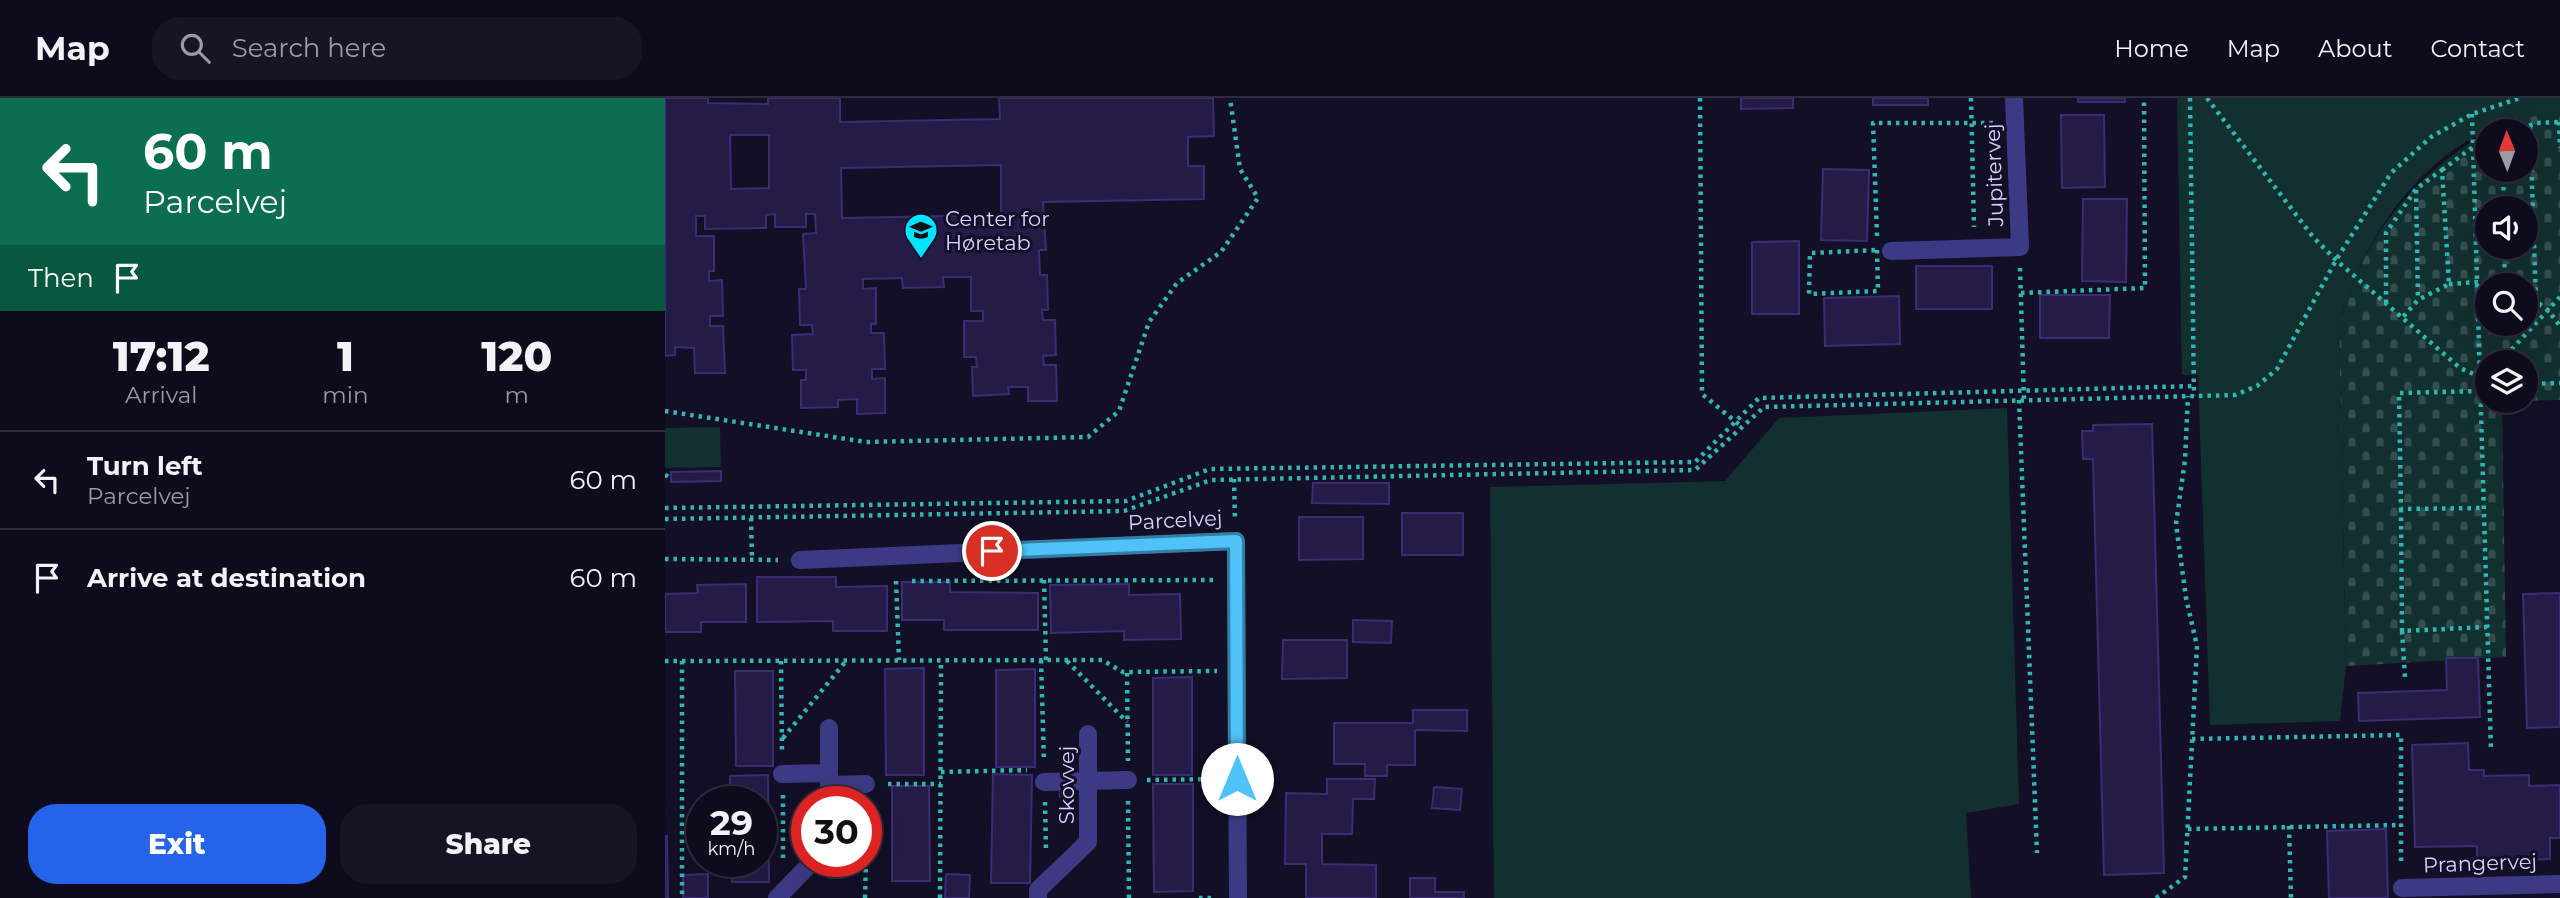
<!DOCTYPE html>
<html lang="en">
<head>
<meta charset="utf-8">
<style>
	:root { --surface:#0e0b1c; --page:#171425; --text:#f1f3f6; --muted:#9b9ba3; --line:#2e2b3b; --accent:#2563eb }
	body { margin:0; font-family:Montserrat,sans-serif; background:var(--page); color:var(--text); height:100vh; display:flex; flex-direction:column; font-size:26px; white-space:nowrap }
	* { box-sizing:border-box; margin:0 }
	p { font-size:23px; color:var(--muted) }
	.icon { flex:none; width:38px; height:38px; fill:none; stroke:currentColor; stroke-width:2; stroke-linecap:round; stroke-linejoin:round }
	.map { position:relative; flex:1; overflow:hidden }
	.details { display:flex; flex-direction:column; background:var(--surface); width:665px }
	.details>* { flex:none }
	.hud { background:#0b6e4f; color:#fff; overflow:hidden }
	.needle { width:46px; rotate:359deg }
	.fabs { position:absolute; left:1810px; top:21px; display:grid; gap:14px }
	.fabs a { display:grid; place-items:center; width:63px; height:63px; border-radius:50%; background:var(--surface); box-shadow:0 7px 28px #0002,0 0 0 2px var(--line); font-size:35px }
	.speed { position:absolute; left:21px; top:688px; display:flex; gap:14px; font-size:35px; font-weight:700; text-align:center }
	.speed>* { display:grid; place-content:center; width:91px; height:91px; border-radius:50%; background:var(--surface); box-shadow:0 7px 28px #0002,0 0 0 2px var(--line); line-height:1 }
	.speed small { font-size:18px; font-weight:400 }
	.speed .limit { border:10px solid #d22; background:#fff; color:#111 }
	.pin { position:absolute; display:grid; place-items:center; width:60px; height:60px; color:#fff; margin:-30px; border:4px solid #fff; border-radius:50%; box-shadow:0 2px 7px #0007 }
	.me { position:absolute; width:77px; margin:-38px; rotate:0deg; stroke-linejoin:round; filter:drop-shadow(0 0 5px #0008) }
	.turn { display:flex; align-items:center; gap:24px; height:147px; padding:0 28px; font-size:32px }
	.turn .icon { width:91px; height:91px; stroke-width:2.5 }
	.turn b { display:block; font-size:49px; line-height:60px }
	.then { display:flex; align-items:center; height:66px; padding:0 28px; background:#0003; gap:14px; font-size:26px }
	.eta { display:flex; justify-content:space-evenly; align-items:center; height:119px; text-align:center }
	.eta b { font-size:42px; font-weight:800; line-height:49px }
	.button { display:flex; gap:14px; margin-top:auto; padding:14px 28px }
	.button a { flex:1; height:80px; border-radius:28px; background:var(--accent); color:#fff; font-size:28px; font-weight:800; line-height:80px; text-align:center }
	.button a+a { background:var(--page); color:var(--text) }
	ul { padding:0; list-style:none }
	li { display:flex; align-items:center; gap:21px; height:98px; padding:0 28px; border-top:2px solid var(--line) }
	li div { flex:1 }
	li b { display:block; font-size:26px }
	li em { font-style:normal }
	header { display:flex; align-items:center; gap:42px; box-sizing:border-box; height:98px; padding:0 35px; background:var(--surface); border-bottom:2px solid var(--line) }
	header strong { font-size:33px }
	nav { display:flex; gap:38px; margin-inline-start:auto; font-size:24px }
	.search { width:490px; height:63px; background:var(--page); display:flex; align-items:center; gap:18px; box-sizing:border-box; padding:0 24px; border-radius:28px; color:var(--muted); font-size:26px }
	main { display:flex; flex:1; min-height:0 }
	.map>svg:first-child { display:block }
	.cemetery { fill:url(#cemetery-stones); fill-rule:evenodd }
	.green { fill:#12302f }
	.building { fill:#241b47; stroke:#3b2d73; stroke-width:2; fill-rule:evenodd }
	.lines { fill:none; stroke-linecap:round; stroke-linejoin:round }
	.path { stroke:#2fb8b0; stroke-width:4.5; stroke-dasharray:3.5 5; stroke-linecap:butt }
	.minor { stroke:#3d3a85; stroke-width:18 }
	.route-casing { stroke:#337fa1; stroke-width:18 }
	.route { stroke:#4fc3f7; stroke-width:12 }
	.labels { text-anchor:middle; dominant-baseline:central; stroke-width:6; stroke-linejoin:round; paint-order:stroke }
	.street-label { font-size:21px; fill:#d9d4ff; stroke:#130f26 }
	.poi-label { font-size:21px; fill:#d9d4ff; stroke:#130f26; text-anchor:start }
</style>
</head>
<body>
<header>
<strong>Map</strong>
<div class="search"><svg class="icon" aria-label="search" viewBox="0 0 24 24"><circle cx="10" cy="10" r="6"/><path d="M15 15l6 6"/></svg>Search here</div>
<nav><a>Home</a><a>Map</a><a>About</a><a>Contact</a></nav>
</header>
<main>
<section class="details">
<div class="hud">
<div class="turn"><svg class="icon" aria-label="left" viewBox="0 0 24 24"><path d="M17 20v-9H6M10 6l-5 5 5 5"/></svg><div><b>60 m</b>Parcelvej</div></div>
<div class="then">Then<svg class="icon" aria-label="arrive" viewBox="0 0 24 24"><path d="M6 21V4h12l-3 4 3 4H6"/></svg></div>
</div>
<div class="eta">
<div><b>17:12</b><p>Arrival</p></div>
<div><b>1</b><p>min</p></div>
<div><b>120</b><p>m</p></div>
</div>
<ul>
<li><svg class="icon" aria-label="left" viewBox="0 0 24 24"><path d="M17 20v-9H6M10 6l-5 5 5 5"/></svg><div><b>Turn left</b><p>Parcelvej</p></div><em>60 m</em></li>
<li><svg class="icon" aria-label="arrive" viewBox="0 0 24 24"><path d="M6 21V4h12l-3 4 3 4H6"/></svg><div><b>Arrive at destination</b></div><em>60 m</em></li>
</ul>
<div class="button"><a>Exit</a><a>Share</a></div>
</section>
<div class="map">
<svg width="1895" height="800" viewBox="0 0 1895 800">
	<defs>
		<pattern id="cemetery-stones" width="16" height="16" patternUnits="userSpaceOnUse" patternTransform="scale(1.75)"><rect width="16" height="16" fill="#12302f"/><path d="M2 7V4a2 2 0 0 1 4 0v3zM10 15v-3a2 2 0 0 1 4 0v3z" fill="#344d4e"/></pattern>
	</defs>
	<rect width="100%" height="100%" fill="#130f26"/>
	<!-- cemetery -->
	<path class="cemetery" d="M 1895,14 L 1895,302 L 1860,303 L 1860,264 L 1822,264 L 1822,303 L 1856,303 L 1837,304 L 1841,559 L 1681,568 L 1674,229 C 1695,142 1746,80 1822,34 L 1822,72 L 1860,72 L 1860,33 L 1823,33 L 1865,18 ZM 1822,110 L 1860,110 L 1860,149 L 1822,149 ZM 1822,187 L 1860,187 L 1860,226 L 1822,226 Z"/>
	<!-- green -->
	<path class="green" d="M 1512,0 L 1895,0 L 1895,14 C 1872,17 1849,22 1827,31 C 1749,62 1692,151 1674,229 L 1681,568 L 1675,623 L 1545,627 L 1533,277 L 1517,277 Z
		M 1342,310 L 1354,706 L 1301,715 L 1306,800 L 829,800 L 825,389 L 1060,383 L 1114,320 Z
		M 55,329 L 56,369 L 0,370 L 0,330 Z"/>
	<!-- building -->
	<path class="building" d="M 0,0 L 43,0 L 43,5 L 103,6 L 103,0 L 175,0 L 175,24 L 335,21 L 334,0 L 548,0 L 549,38 L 523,39 L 523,68 L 539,68 L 539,101 L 378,104 L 381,152 L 374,152 L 375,177 L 382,177 L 383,212 L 377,212 L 378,222 L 390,222 L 391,257 L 378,258 L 379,267 L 391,267 L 392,303 L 363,303 L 363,289 L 343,289 L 344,296 L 308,298 L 307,269 L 312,269 L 311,259 L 299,259 L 299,223 L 318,223 L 318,213 L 306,213 L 306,179 L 278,179 L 279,189 L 238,190 L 237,180 L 198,181 L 198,191 L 211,190 L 211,226 L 206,226 L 206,235 L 219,235 L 220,271 L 207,271 L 207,281 L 220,280 L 220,315 L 192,316 L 192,301 L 173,302 L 173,309 L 136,310 L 136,282 L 141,282 L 141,272 L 128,272 L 127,237 L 148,236 L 147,227 L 135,227 L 134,191 L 141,191 L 138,136 L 151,135 L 150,116 L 141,116 L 141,129 L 110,129 L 110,116 L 101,117 L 101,130 L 40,131 L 40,118 L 31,118 L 31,138 L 49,138 L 49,173 L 44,173 L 44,183 L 57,182 L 58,218 L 45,218 L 45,228 L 58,228 L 60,275 L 30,275 L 29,250 L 10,249 L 10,257 L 0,258 ZM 65,37 L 104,37 L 104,90 L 66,91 ZM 336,67 L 336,117 L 177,120 L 176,70 Z
		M 1076,0 L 1128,0 L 1128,10 L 1076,11 Z
		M 1208,0 L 1263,0 L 1263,7 L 1208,7 Z
		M 1413,0 L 1460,0 L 1460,4 L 1413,4 Z
		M 1396,17 L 1439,17 L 1440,89 L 1397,90 Z
		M 1158,71 L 1204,72 L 1202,143 L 1156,142 Z
		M 1418,101 L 1462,101 L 1461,184 L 1417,183 Z
		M 1134,143 L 1134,216 L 1087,216 L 1087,144 Z
		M 1251,168 L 1327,168 L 1327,211 L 1251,211 Z
		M 1375,197 L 1445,197 L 1444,240 L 1375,240 Z
		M 1234,198 L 1235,246 L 1160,248 L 1159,200 Z
		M 1487,326 L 1499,775 L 1439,777 L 1428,361 L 1418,361 L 1417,333 L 1428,333 L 1428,327 Z
		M 56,373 L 56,383 L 6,384 L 6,374 Z
		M 648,385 L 724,385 L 724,406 L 647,405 Z
		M 737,415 L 798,415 L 798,457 L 737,457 Z
		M 634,419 L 698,419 L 698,461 L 634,462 Z
		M 92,479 L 171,479 L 171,489 L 222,488 L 222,533 L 168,533 L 168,523 L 92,524 Z
		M 237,484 L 285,484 L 285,494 L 373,495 L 373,532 L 279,532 L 279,522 L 237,522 Z
		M 81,486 L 81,524 L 36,524 L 36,534 L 0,534 L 0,496 L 33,495 L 32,487 Z
		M 464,486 L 464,497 L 515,496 L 516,541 L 459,542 L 459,533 L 386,535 L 385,487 Z
		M 1895,495 L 1895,629 L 1862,630 L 1858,496 Z
		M 688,522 L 727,523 L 726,545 L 688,544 Z
		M 618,542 L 682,542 L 682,580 L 617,581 Z
		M 1781,560 L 1813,560 L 1815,619 L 1694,623 L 1693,595 L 1782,592 Z
		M 259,570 L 259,677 L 221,677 L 220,571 Z
		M 370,571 L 370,669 L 331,669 L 331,572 Z
		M 70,573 L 108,573 L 108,668 L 71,668 Z
		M 527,579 L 527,677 L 488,677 L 488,580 Z
		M 748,612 L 802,612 L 802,633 L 750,632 L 750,667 L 722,667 L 722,678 L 700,678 L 700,666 L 669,666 L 669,625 L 748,625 Z
		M 1803,645 L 1804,672 L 1819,672 L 1819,678 L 1864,677 L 1864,688 L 1895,687 L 1895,740 L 1885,740 L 1885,761 L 1812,763 L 1812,748 L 1750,749 L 1747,647 Z
		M 328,676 L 367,677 L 365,785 L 326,785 Z
		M 103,677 L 104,784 L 67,784 L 66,763 L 96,763 L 96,704 L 66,704 L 65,678 Z
		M 662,681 L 710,681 L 709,701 L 688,701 L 687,736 L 657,736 L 657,766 L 711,767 L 711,800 L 641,800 L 641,766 L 620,766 L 621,695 L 662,696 Z
		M 395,686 L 409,687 L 409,700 L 395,699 Z
		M 488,686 L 528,686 L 528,793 L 489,794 Z
		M 227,688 L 264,688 L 265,783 L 227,783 Z
		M 769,689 L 797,691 L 795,712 L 767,710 Z
		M 1721,731 L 1723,800 L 1664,800 L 1662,733 Z
		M 0,738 L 2,738 L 3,800 L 0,800 Z
		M 43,776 L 43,800 L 18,800 L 18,777 Z
		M 281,776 L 305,777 L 304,800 L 280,800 Z
		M 745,780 L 770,780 L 770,794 L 799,794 L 799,800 L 745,800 Z"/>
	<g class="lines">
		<!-- path -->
		<path class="path" d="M 1035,0 L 1037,296 L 1077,329
			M 1306,0 L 1309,129
			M 1525,0 L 1529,298
			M 1542,0 L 1648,139 L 1671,162 L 1795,270 L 1822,282
			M 1807,16 L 1815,280 L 1822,275
			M 1894,24 L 1895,50
			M 1865,28 L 1871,203
			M 1848,33 L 1872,25 L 1895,24
			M 1777,72 L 1808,49 L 1822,43
			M 1838,72 L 1839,110
			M 1751,92 L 1753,202
			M 1212,138 L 1208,25 L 1328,25
			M 1839,149 L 1840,187
			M 1212,152 L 1213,193 L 1144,196 L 1145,155 Z
			M 1355,170 L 1359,302
			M 1784,186 L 1812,184 L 1839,187
			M 1356,195 L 1480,190 L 1479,0
			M 1860,196 L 1883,212 L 1895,228
			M 1721,205 L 1721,135 L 1751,91 L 1777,72 L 1784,186 L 1753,202 L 1737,220
			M 1835,264 L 1895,199
			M 1815,280 L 1826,653
			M 1860,286 L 1895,285
			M 1815,293 L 1734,295 L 1736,411 L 1818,410
			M 1354,302 L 1372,755
			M 0,313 L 201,344 L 423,339 L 454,313 L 484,224 L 512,185 L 556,154 L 593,100 L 575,71 L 565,0
			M 0,377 L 6,380
			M 569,381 L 570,421
			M 0,410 L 461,403 L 545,371 L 1030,364 L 1094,300 L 1529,288
			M 1736,411 L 1737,533 L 1822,529
			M 86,420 L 87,461
			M 0,421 L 459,413 L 546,382 L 1030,372 L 1099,309 L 1570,297 L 1592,288 L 1612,271 L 1671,162 L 1726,75 L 1766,39 L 1807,16 L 1855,0
			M 0,461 L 113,462
			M 379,482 L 381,562
			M 231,483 L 234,562
			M 247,483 L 549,482
			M 1737,533 L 1740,579
			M 376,562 L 379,664
			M 0,563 L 437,562 L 458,574 L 552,573
			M 17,563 L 17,800
			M 116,563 L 117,656
			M 402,563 L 462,624
			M 462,575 L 463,663
			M 118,640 L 181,563
			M 1527,641 L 1736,637 L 1736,768
			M 276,674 L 362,672
			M 482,682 L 550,681
			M 223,686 L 276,686
			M 118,697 L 118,761
			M 463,703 L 464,800
			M 380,704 L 381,754
			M 1624,728 L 1626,800
			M 1523,731 L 1736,727
			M 200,800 L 201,763
			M 275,800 L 276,562
			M 534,800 L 551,800
			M 1491,800 L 1520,779 L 1532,548 L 1521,500 L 1511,426 L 1520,362 L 1523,298"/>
		<!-- minor -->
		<path class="minor" d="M 1226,153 L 1355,149 L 1349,0
			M 135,462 L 571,443 L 573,800
			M 164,630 L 164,704
			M 117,676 L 164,675
			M 379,684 L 463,682
			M 164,687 L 201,686
			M 1737,790 L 1895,786
			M 112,800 L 148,763
			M 373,800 L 373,792 L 423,744 L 423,636"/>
	</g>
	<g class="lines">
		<defs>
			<path id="route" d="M 327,453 L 571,443 L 572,681"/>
		</defs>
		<!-- route casing -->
		<use href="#route" class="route-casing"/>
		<!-- route -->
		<use href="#route" class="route"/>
	</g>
	<!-- icons -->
	<defs>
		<symbol id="school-pin" viewBox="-11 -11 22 30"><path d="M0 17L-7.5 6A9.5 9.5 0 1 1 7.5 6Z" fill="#00e5ff" stroke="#130f26"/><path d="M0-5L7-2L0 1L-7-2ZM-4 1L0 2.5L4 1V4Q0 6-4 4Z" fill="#111"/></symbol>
	</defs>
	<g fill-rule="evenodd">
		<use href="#school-pin" x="237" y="113" width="38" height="52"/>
	</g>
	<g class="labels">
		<!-- street labels -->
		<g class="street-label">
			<text transform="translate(1329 77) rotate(-92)">Jupitervej</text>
			<text transform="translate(510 422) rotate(-3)">Parcelvej</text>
			<text transform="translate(401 687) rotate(-90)">Skovvej</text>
			<text transform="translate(1815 765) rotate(-2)">Prangervej</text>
		</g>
		<!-- poi labels -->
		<g class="poi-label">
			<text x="280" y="120">Center for<tspan x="280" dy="24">Høretab</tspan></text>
		</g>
	</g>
</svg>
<div class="fabs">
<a><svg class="needle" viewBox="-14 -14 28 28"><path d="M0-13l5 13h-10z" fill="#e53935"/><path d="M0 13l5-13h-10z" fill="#9b9ba3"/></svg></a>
<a><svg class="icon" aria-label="sound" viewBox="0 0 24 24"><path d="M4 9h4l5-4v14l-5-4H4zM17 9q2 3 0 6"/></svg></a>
<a><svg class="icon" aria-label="search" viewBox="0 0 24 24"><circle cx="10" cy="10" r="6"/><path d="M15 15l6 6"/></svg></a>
<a><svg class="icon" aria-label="layers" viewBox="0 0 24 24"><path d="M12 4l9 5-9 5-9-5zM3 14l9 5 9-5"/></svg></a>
</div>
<div class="speed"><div>29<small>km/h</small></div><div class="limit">30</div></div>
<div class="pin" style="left:327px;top:453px;background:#d93025"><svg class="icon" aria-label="arrive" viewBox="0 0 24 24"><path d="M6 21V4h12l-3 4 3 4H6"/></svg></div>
<svg class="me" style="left:572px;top:681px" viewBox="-20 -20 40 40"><circle r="19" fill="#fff"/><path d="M0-13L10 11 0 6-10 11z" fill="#4fc3f7"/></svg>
</div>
</main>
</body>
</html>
